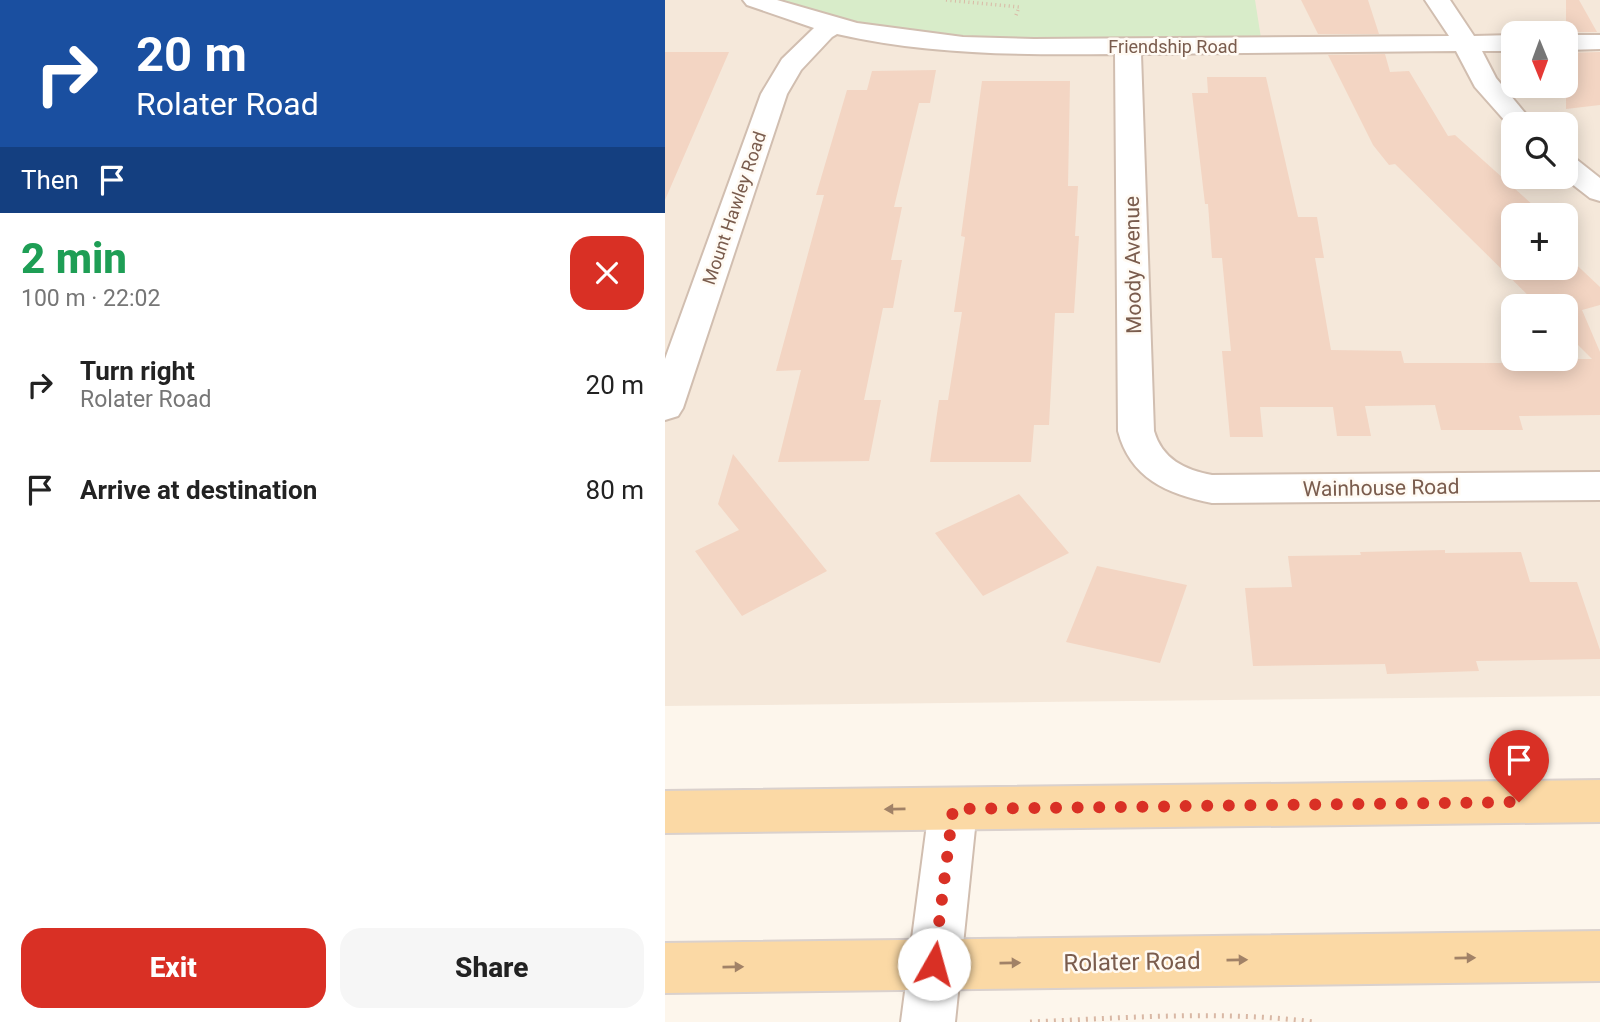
<!DOCTYPE html>
<html lang="en">
<head>
<meta charset="utf-8">
<style>
	:root { --surface:#fff; --page:#f6f6f6; --text:#222; --muted:#767676; --accent:#d93025 }
	body { margin:0; font-family:Roboto,sans-serif; background:var(--page); color:var(--text); height:100vh; display:flex; flex-direction:column; font-size:26px; white-space:nowrap }
	* { box-sizing:border-box; margin:0 }
	p { font-size:23px; color:var(--muted) }
	.icon { flex:none; width:38px; height:38px; fill:none; stroke:currentColor; stroke-width:2; stroke-linecap:round; stroke-linejoin:round }
	.map { position:relative; flex:1; overflow:hidden }
	.drawer { display:flex; flex-direction:column; background:var(--surface); width:665px }
	.drawer>* { flex:none }
	.top-card { background:#1a4fa0; color:#fff; overflow:hidden }
	.needle { width:46px; rotate:179deg }
	.fabs { position:absolute; left:836px; top:21px; display:grid; gap:14px }
	.fabs a { display:grid; place-items:center; width:77px; height:77px; border-radius:14px; background:var(--surface); box-shadow:0 4px 18px #0003; font-size:35px }
	.pin { position:absolute; display:grid; place-items:center; width:60px; height:60px; color:#fff; margin:-72px -30px; border-radius:50% 50% 50% 0; rotate:-45deg; box-shadow:0 0 7px #0007 }
	.pin .icon { rotate:45deg }
	.me { position:absolute; width:77px; margin:-38px; rotate:7deg; stroke-linejoin:round; filter:drop-shadow(0 0 5px #0008) }
	.turn { display:flex; align-items:center; gap:24px; height:147px; padding:0 21px; font-size:32px }
	.turn .icon { width:91px; height:91px; stroke-width:2.5 }
	.turn b { display:block; font-size:49px; line-height:60px }
	.then { display:flex; align-items:center; height:66px; padding:0 21px; background:#0003; gap:14px; font-size:26px }
	.round { display:grid; place-items:center; flex:none; width:74px; height:74px; border-radius:21px; background:var(--page) }
	.head { display:flex; align-items:center; justify-content:space-between; height:119px; padding:0 21px }
	h1 { font-size:42px; font-weight:800; line-height:52px; color:#1e9e55 }
	.action { display:flex; gap:14px; margin-top:auto; padding:14px 21px }
	.action a { flex:1; height:80px; border-radius:21px; background:var(--accent); color:#fff; font-size:28px; font-weight:800; line-height:80px; text-align:center }
	.action a+a { background:var(--page); color:var(--text) }
	ul { padding:0; list-style:none }
	li { display:flex; align-items:center; gap:21px; height:105px; padding:0 21px }
	li div { flex:1 }
	li b { display:block; font-size:26px }
	li em { font-style:normal }
	main { display:flex; flex:1; min-height:0 }
	.map>svg:first-child { display:block }
	.residential { fill:#f5e8da; fill-rule:evenodd }
	.green { fill:#d8ecc9 }
	.building { fill:#f3d5c3 }
	.lines { fill:none; stroke-linecap:round; stroke-linejoin:round }
	.minor-casing { stroke:#d1beb0; stroke-width:4 }
	.major-casing { stroke:#dad1cd; stroke-width:4 }
	.path-far1 { stroke:#d9b8a5; stroke-width:3.5; stroke-dasharray:1 3.5; stroke-linecap:butt }
	.path { stroke:#d9b8a5; stroke-width:5; stroke-dasharray:2 6; stroke-linecap:butt }
	.minor { fill:#fff; fill-rule:evenodd }
	.major { fill:#fbd9a5; fill-rule:evenodd }
	.oneway { fill:#a18267 }
	.route { stroke:#d93025; stroke-width:12; stroke-dasharray:0 21.6 }
	.labels { text-anchor:middle; dominant-baseline:central; stroke-width:5; stroke-linejoin:round; paint-order:stroke }
	.far-street-label { font-size:18px; fill:#7a5c4d; stroke:#fffaf3 }
	.street-label { font-size:21px; fill:#7a5c4d; stroke:#fffaf3 }
	.near-street-label { font-size:24px; fill:#7a5c4d; stroke:#fffaf3 }
</style>
</head>
<body>
<main>
<section class="drawer">
<div class="top-card">
<div class="turn"><svg class="icon" aria-label="right" viewBox="0 0 24 24"><path d="M7 20v-9h11M14 6l5 5-5 5"/></svg><div><b>20 m</b>Rolater Road</div></div>
<div class="then">Then<svg class="icon" aria-label="arrive" viewBox="0 0 24 24"><path d="M6 21V4h12l-3 4 3 4H6"/></svg></div>
</div>
<div class="head"><div><h1>2 min</h1><p>100 m · 22:02</p></div><a class="round" style="background:#d93025;color:#fff"><svg class="icon" aria-label="close" viewBox="0 0 24 24"><path d="M6 6l12 12M18 6L6 18"/></svg></a></div>
<ul>
<li><svg class="icon" aria-label="right" viewBox="0 0 24 24"><path d="M7 20v-9h11M14 6l5 5-5 5"/></svg><div><b>Turn right</b><p>Rolater Road</p></div><em>20 m</em></li>
<li><svg class="icon" aria-label="arrive" viewBox="0 0 24 24"><path d="M6 21V4h12l-3 4 3 4H6"/></svg><div><b>Arrive at destination</b></div><em>80 m</em></li>
</ul>
<div class="action"><a>Exit</a><a>Share</a></div>
</section>
<div class="map">
<svg width="935" height="1022" viewBox="0 0 935 1022">
	<rect width="100%" height="100%" fill="#fdf6ec"/>
	<!-- residential -->
	<path class="residential" d="M 0,0 L 935,0 L 935,696 L 0,706 ZM 849,33 L 901,33 L 901,86 L 849,86 ZM 849,124 L 901,124 L 901,177 L 849,177 ZM 849,215 L 901,215 L 901,268 L 849,268 ZM 849,306 L 901,306 L 901,359 L 849,359 Z"/>
	<!-- green -->
	<path class="green" d="M 114,0 L 590,0 L 596,38 L 298,40 L 212,27 L 139,10 Z"/>
	<!-- building -->
	<path class="building" d="M 636,0 L 703,0 L 714,34 L 653,34 Z
		M 901,0 L 914,0 L 932,32 L 901,32 Z
		M 0,52 L 64,52 L 0,200 Z
		M 935,52 L 935,105 L 901,109 L 901,53 Z
		M 720,54 L 725,72 L 744,71 L 783,136 L 790,135 L 879,215 L 849,215 L 849,268 L 901,268 L 901,255 L 935,287 L 935,305 L 917,310 L 935,352 L 935,415 L 854,416 L 858,430 L 776,430 L 770,405 L 700,406 L 706,436 L 672,436 L 668,407 L 595,407 L 598,437 L 565,437 L 557,351 L 566,351 L 557,258 L 547,258 L 543,204 L 540,204 L 527,93 L 543,93 L 542,77 L 601,77 L 633,217 L 652,217 L 659,258 L 650,258 L 666,350 L 736,351 L 739,363 L 858,363 L 857,359 L 927,359 L 901,333 L 901,306 L 874,306 L 730,164 L 724,165 L 708,145 L 663,55 Z
		M 271,70 L 265,103 L 254,103 L 229,207 L 237,207 L 226,260 L 237,260 L 228,308 L 218,308 L 199,400 L 216,400 L 204,461 L 113,462 L 136,370 L 111,371 L 159,195 L 151,195 L 182,90 L 202,90 L 207,71 Z
		M 317,81 L 405,81 L 403,186 L 413,186 L 410,236 L 414,236 L 409,313 L 390,313 L 384,425 L 369,425 L 366,462 L 265,462 L 274,400 L 283,400 L 297,312 L 289,312 L 300,237 L 296,236 Z
		M 68,454 L 162,571 L 77,616 L 30,551 L 74,530 L 53,504 Z
		M 354,494 L 404,553 L 318,596 L 270,533 Z
		M 780,550 L 780,553 L 856,552 L 865,582 L 912,582 L 935,650 L 935,659 L 811,661 L 814,671 L 722,674 L 720,664 L 588,666 L 580,588 L 627,587 L 623,556 L 696,555 L 695,552 Z
		M 432,566 L 522,585 L 495,663 L 401,642 Z"/>
	<g class="lines">
		<defs>
			<path id="minor" d="M 78,0 L 112,0 L 192,23 L 298,37 L 369,39 L 784,36 L 760,0 L 785,0 L 809,36 L 849,35 L 849,51 L 817,51 L 831,78 L 869,124 L 849,124 L 849,131 L 810,87 L 791,51 L 476,54 L 489,431 C 497,459 520,470 547,475 L 935,472 L 935,500 L 547,503 C 502,494 465,478 453,431 L 450,54 C 357,55 264,55 172,34 L 167,37 L 136,70 L 122,94 L 18,408 L 13,416 L 0,420 L 0,359 L 96,94 L 117,59 L 149,28 L 82,5 Z
				M 901,35 L 935,35 L 935,49 L 901,50 Z
				M 901,157 L 911,159 L 935,178 L 935,201 L 925,198 L 898,177 L 901,177 Z
				M 288,788 L 305,794 L 312,809 L 290,1022 L 236,1022 L 264,809 L 271,794 Z"/>
			<path id="major" d="M 935,780 L 935,822 L 0,833 L 0,791 Z
				M 935,931 L 935,981 L 0,993 L 0,943 Z"/>
		</defs>
		<!-- minor casing -->
		<use href="#minor" class="minor-casing"/>
		<!-- major casing -->
		<use href="#major" class="major-casing"/>
		<!-- path-far1 -->
		<path class="path-far1" d="M 281,0 L 354,7 L 350,18
			M 866,30 L 885,30"/>
		<!-- path -->
		<path class="path" d="M 365,1022 C 459,1018 556,1010 649,1022"/>
		<!-- minor -->
		<use href="#minor" class="minor"/>
		<!-- major -->
		<use href="#major" class="major"/>
	</g>
	<!-- one-way arrows -->
	<defs><path id="oneway-solid" d="M-6-.8H1V-3.2L6.5 0L1 3.2V.8H-6Z" transform="scale(1.75)"/></defs>
	<g class="oneway">
		<use href="#oneway-solid" transform="translate(230 809) rotate(179)"/>
		<use href="#oneway-solid" transform="translate(800 958) rotate(-1)"/>
		<use href="#oneway-solid" transform="translate(572 960) rotate(-1)"/>
		<use href="#oneway-solid" transform="translate(345 963) rotate(-1)"/>
		<use href="#oneway-solid" transform="translate(68 967) rotate(-1)"/>
	</g>
	<g class="lines">
		<!-- route -->
		<path class="route" d="M 269,964 L 288,809 L 854,802"/>
	</g>
	<g class="labels">
		<!-- far-street labels -->
		<g class="far-street-label">
			<text x="508" y="46">Friendship Road</text>
			<text transform="translate(69 208) rotate(-71)">Mount Hawley Road</text>
		</g>
		<!-- street labels -->
		<g class="street-label">
			<text transform="translate(468 265) rotate(-91)">Moody Avenue</text>
			<text transform="translate(716 488) rotate(-1)">Wainhouse Road</text>
		</g>
		<!-- near-street labels -->
		<g class="near-street-label">
			<text transform="translate(467 962) rotate(-1)">Rolater Road</text>
		</g>
	</g>
</svg>
<div class="fabs">
<a><svg class="needle" viewBox="-14 -14 28 28"><path d="M0-13l5 13h-10z" fill="#e53935"/><path d="M0 13l5-13h-10z" fill="#767676"/></svg></a>
<a><svg class="icon" aria-label="search" viewBox="0 0 24 24"><circle cx="10" cy="10" r="6"/><path d="M15 15l6 6"/></svg></a>
<a>+</a>
<a>−</a>
</div>
<div class="pin" style="left:854px;top:802px;background:#d93025"><svg class="icon" aria-label="arrive" viewBox="0 0 24 24"><path d="M6 21V4h12l-3 4 3 4H6"/></svg></div>
<svg class="me" style="left:269px;top:964px" viewBox="-20 -20 40 40"><circle r="19" fill="#fff"/><path d="M0-13L10 11 0 6-10 11z" fill="#d93025"/></svg>
</div>
</main>
</body>
</html>
